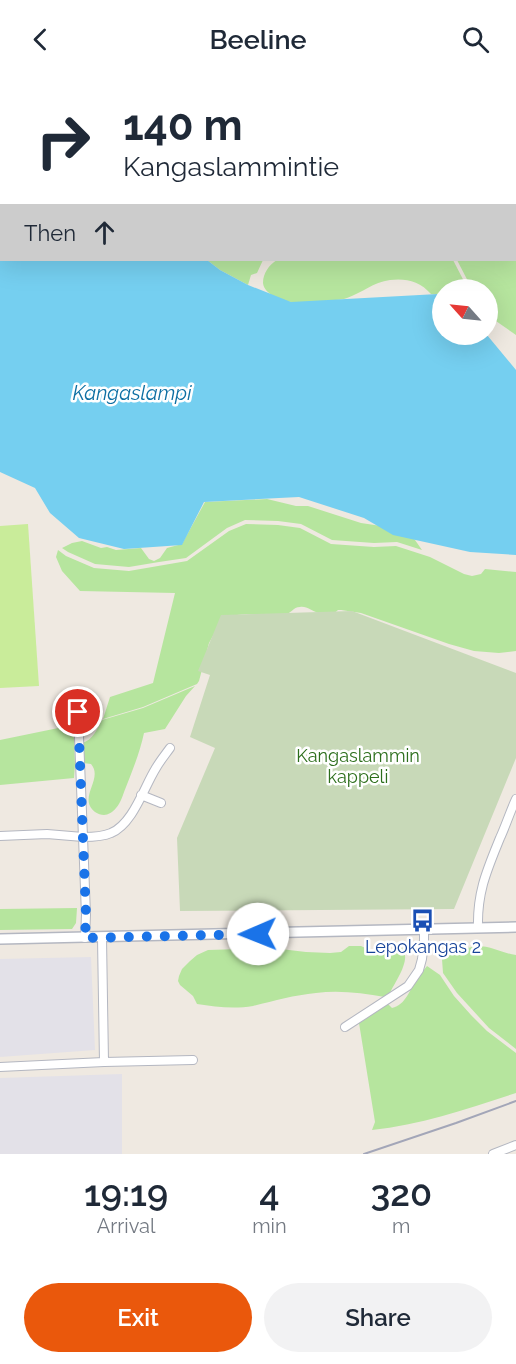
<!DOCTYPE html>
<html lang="en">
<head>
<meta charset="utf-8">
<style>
	:root { --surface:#fff; --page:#f2f2f3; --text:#1f2937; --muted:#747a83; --accent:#ea580c }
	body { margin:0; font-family:Raleway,sans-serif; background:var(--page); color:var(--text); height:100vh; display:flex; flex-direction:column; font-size:22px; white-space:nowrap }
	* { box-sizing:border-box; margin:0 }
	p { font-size:20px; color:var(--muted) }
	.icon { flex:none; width:33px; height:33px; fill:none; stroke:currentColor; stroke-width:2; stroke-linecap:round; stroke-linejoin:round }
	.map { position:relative; height:1076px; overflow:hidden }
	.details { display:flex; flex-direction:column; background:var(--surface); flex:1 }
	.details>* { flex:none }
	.top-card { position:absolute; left:0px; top:0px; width:516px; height:183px; box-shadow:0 6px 24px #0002; background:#fff; color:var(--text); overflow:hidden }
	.needle { width:39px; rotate:297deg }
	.tools { position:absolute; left:432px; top:201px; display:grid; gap:12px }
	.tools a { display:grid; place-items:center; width:66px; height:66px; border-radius:50%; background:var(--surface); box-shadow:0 6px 24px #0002; font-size:30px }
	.pin { position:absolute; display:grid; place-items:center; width:51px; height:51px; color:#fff; margin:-26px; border:3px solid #fff; border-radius:50%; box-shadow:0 2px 6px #0007 }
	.me { position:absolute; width:66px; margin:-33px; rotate:269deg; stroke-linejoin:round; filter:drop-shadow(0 0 4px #0008) }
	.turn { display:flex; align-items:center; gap:21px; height:126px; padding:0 24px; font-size:27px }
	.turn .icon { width:78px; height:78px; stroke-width:2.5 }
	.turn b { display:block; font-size:42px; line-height:51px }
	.then { display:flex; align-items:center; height:57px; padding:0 24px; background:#0003; gap:12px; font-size:22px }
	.eta { display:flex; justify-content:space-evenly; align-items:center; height:102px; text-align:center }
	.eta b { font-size:36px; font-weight:600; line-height:42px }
	.action { display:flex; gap:12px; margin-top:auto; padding:12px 24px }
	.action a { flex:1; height:69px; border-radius:36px; background:var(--accent); color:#fff; font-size:24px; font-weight:600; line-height:69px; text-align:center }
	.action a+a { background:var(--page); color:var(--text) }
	header { display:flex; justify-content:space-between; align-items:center; height:78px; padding:0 24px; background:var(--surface); font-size:27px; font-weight:600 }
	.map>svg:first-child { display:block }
	.industrial { fill:#e3e1e8 }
	.green { fill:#b6e59e }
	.cemetery { fill:#c8d9b8 }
	.pitch { fill:#c9ec9a }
	.water { fill:#75cff0 }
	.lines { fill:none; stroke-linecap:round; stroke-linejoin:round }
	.minor-casing { stroke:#b4b7c1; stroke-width:10 }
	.tertiary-casing { stroke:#b4b7c1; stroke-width:12 }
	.minor { stroke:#fff; stroke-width:8 }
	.tertiary { stroke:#fff; stroke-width:9 }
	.rail { stroke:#a3a6b8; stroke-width:2 }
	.route { stroke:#1a73e8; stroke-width:10; stroke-dasharray:0 18 }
	.labels { text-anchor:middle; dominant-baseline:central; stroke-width:5; stroke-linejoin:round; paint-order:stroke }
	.park-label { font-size:18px; fill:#2c6e1b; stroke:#fff }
	.transit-label { font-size:18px; fill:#164399; stroke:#fff }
	.water-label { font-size:20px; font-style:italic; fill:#0d6fa3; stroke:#fff }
</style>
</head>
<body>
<header><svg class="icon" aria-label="back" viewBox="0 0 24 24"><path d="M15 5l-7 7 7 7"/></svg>Beeline<svg class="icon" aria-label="search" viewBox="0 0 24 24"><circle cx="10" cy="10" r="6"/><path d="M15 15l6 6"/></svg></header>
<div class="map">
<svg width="516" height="1076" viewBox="0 0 516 1076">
	<rect width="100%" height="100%" fill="#efe9e1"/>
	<!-- industrial -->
	<path class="industrial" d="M 91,879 L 95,972 L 0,979 L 0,881 Z
		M 122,996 L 122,1076 L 0,1076 L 0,1000 Z"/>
	<!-- green -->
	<path class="green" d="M 515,142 L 516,143 L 516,257 L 493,241 L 488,234 L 488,212 L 472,211 L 457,182 L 514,182 Z
		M 207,182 L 263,182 L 257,195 L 251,197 L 248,207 L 220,192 Z
		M 277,182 L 453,182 L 468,211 L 442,212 L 442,219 L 438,216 L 431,216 C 420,203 405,200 390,202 C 373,204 362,215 347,220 C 340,223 299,225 291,224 C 281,223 264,216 263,205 C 263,195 269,187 277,182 Z
		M 267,421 L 296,428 L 308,428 L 361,445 L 408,452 L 422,472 L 397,464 L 374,465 L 332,462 L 301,446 L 278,443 L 245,442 L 227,450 L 186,480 L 159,484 L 129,489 L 95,486 L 68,474 L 62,470 L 72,465 L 82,463 L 101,470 L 107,469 L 116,472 L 141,470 L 149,481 L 154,483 L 160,480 L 167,470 L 182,466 L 205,424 Z
		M 246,446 L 278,447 L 300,450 L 331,466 L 374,469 L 396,468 L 430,479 L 464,496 L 472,498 L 481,496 L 485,491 L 516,494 L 516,573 L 499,575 L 474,573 L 449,566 L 361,535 L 341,532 L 338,532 L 332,537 C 327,537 322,537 318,535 C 312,533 307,528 300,529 C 293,529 291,536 284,537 C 268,540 252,534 237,537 L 214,556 L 209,565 L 199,603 L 197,606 L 143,629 L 103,641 L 110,619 L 153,605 L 175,515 L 80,513 L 62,493 L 56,479 L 58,472 L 66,478 L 94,490 L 129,493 L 187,483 L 229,453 Z
		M 195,608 L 186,618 L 165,651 L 144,655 C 140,674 133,691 126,709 C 123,716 121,725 116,730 C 113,734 108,737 104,737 C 101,737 98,736 95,734 C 77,720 104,701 91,686 L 83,685 L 82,665 C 93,662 97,651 102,642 L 143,630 Z
		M 68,648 L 74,660 L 75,686 L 74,700 L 0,707 L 0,662 Z
		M 77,830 L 76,845 L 72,851 L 0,852 L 0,831 Z
		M 398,867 C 416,877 395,903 389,917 L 385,919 C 362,915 339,912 316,915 C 294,917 274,923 253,928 C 235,931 215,929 197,926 L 193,918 L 180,907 L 178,903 L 179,898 L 182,891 L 190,883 L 197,877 L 208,872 L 272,870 L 306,874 L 330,875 L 341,874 L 349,868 L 361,868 L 374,874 L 381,876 L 387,875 Z
		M 476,868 C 493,868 501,875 516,877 L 516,971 L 489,950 L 457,915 L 443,895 L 442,881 L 448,880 L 451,874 Z
		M 427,888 L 440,897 L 454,918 L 471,937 L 487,953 L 516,975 L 516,1015 C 469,1030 421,1047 372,1052 L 375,1044 L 359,945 L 388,926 L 392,930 C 406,927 410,911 417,900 C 420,896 424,892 427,888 Z"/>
	<!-- cemetery -->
	<path class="cemetery" d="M 352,533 L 516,595 L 516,680 L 454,831 L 180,833 L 177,760 L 215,670 L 190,659 L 210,597 L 198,593 L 221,537 Z"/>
	<!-- pitch -->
	<path class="pitch" d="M 28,446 L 39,608 L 0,610 L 0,448 Z"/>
	<!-- water -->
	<path class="water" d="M 1,118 L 2,182 L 207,182 L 220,192 L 248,207 L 291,224 L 438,216 L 442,220 L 442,256 L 487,257 L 516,292 L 516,477 L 470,474 L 393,457 L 364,440 L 299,419 L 204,424 L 182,467 L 124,471 L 79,460 L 50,435 L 35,410 L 0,394 L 0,119 Z"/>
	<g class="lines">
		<defs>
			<path id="minor" d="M 300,0 L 303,2
				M 418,0 L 418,2
				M 149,2 L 149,0
				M 325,2 L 352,0
				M 78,634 L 83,759 C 92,759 102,759 111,755 C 133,746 144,709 156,690 C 160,683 165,677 170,670
				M 141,717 L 161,725
				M 0,758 L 47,756 L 83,759 L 86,837 L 85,860
				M 478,850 C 477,814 487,792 500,760 C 506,747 510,734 516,721
				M 102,860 L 104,984
				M 345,949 L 408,908 L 419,892 L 422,881 L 424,864 L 424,851
				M 0,989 L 104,984 L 193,982
				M 493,1076 L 516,1067"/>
			<path id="tertiary" d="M 0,861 L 516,849"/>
		</defs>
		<!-- minor casing -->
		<use href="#minor" class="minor-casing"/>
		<!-- tertiary casing -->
		<use href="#tertiary" class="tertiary-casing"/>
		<!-- minor -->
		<use href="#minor" class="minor"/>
		<!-- tertiary -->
		<use href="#tertiary" class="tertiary"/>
		<!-- rail -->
		<path class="rail" d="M 364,1076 L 456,1045 L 516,1023"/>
	</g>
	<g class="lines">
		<!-- route -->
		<path class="route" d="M 78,634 L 86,837 L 85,860 L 258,856"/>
	</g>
	<!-- icons -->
	<defs>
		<symbol id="bus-bare" viewBox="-9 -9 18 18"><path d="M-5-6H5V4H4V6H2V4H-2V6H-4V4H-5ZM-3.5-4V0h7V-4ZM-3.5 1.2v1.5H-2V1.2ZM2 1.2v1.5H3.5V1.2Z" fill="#1a4fb4" stroke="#fff" stroke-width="2.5" paint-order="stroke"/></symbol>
	</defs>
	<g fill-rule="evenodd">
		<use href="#bus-bare" x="406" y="826" width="33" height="33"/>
	</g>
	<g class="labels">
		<!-- park labels -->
		<g class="park-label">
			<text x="358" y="677">Kangaslammin<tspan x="358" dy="21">kappeli</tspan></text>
		</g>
		<!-- transit labels -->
		<g class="transit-label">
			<text x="423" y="868">Lepokangas 2</text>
		</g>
		<!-- water labels -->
		<g class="water-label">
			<text x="132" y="315">Kangaslampi</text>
		</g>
	</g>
</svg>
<div class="tools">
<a><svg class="needle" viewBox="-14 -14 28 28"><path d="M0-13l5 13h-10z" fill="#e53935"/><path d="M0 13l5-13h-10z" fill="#747a83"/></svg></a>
</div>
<div class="pin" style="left:78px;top:634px;background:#d93025"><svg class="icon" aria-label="arrive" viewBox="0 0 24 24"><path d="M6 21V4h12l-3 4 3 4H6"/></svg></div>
<svg class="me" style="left:258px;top:856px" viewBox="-20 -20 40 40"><circle r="19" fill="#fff"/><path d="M0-13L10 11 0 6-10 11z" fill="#1a73e8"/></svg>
<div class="top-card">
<div class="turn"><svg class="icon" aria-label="right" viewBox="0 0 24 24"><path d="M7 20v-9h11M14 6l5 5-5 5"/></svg><div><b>140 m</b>Kangaslammintie</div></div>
<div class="then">Then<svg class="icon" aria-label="ahead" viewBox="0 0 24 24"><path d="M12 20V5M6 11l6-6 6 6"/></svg></div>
</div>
</div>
<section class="details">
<div class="eta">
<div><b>19:19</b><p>Arrival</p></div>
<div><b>4</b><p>min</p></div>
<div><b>320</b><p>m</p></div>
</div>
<div class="action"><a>Exit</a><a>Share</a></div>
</section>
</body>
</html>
